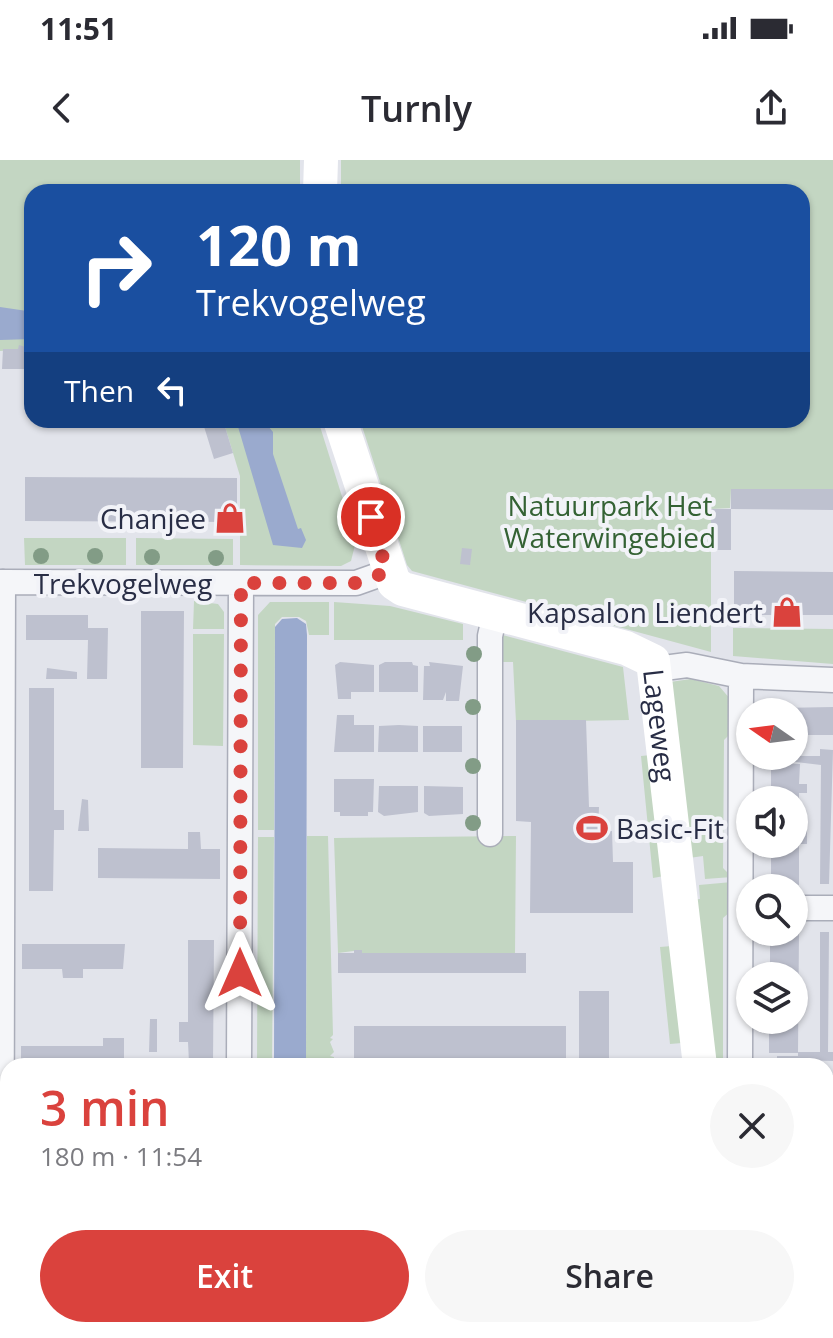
<!DOCTYPE html>
<html lang="en">
<head>
<meta charset="utf-8">
<style>
	:root { --surface:#fff; --page:#f7f7f7; --text:#2b2b33; --muted:#7c7c81; --accent:#da423d }
	body { margin:0; font-family:"Open Sans",sans-serif; background:var(--page); color:var(--text); height:100vh; display:flex; flex-direction:column; font-size:30px; white-space:nowrap }
	* { box-sizing:border-box; margin:0 }
	p { font-size:26px; color:var(--muted) }
	.icon { flex:none; width:44px; height:44px; fill:none; stroke:currentColor; stroke-width:2; stroke-linecap:round; stroke-linejoin:round }
	.map { position:relative; flex:1; overflow:hidden }
	.drawer { position:absolute; left:0px; top:898px; width:834px; height:280px; display:flex; flex-direction:column; background:var(--surface); border-radius:24px 24px 0 0; box-shadow:0 2px 6px #0004 }
	.drawer>* { flex:none }
	.banner { position:absolute; left:24px; top:24px; width:786px; height:244px; border-radius:24px; box-shadow:0 2px 6px #0004; background:#1a4fa0; color:#fff; overflow:hidden }
	.needle { width:52px; rotate:284deg }
	.tools { position:absolute; left:736px; top:538px; display:grid; gap:16px }
	.tools a { display:grid; place-items:center; width:72px; height:72px; border-radius:50%; background:var(--surface); box-shadow:0 2px 6px #0004; font-size:40px }
	.pin { position:absolute; display:grid; place-items:center; width:68px; height:68px; color:#fff; margin:-34px; border:4px solid #fff; border-radius:50%; box-shadow:0 2px 8px #0007 }
	.me { position:absolute; width:88px; margin:-44px; rotate:0deg; stroke-linejoin:round; filter:drop-shadow(0 0 6px #0008) }
	.turn { display:flex; align-items:center; gap:28px; height:168px; padding:0 40px; font-size:36px }
	.turn .icon { width:104px; height:104px; stroke-width:2.5 }
	.turn b { display:block; font-size:56px; line-height:68px }
	.then { display:flex; align-items:center; height:76px; padding:0 40px; background:#0003; gap:16px; font-size:30px }
	.round { display:grid; place-items:center; flex:none; width:84px; height:84px; border-radius:42px; background:var(--page) }
	.summary { display:flex; align-items:center; justify-content:space-between; height:136px; padding:0 40px }
	h1 { font-size:48px; font-weight:600; line-height:60px; color:var(--accent) }
	.action { display:flex; gap:16px; margin-top:auto; padding:16px 40px }
	.action a { flex:1; height:92px; border-radius:48px; background:var(--accent); color:#fff; font-size:32px; font-weight:600; line-height:92px; text-align:center }
	.action a+a { background:var(--page); color:var(--text) }
	.status { display:flex; justify-content:space-between; align-items:center; height:56px; padding:0 40px; background:var(--surface); direction:ltr }
	.status svg { height:22px; fill:currentColor }
	header { display:flex; justify-content:space-between; align-items:center; height:104px; padding:0 40px; background:var(--surface); font-size:36px; font-weight:600 }
	.map>svg:first-child { display:block }
	.green { fill:#c3d6c2 }
	.water { fill:#9aaace }
	.lines { fill:none; stroke-linecap:round; stroke-linejoin:round }
	.stream { stroke:#9aaace; stroke-width:7 }
	.building { fill:#bec1cf }
	.lane-casing { stroke:#aaadb9; stroke-width:15 }
	.street-casing { stroke:#aaadb9; stroke-width:27 }
	.lane { stroke:#f5f6f9; stroke-width:12 }
	.street { stroke:#f5f6f9; stroke-width:24 }
	.secondary { stroke:#fff; stroke-width:34 }
	.tree { fill:#829c86 }
	.route { stroke:#da423d; stroke-width:14; stroke-dasharray:0 25.2 }
	.labels { text-anchor:middle; dominant-baseline:central; stroke-width:8; stroke-linejoin:round; paint-order:stroke }
	.park-label { font-size:28px; fill:#346234; stroke:#f2f3f8 }
	.poi-label { font-size:28px; fill:#282d45; stroke:#f2f3f8; text-anchor:end }
	.street-label { font-size:28px; fill:#282d45; stroke:#f2f3f8 }
</style>
</head>
<body>
<div class="status"><b>11:51</b><svg viewBox="0 0 49 12"><path d="M0 12V9h3v3zM5 12V6h3v6zM10 12V3h3v9zM15 12V0h3v12zM26 1h20v11H26zM47 4h2v5h-2z"/></svg></div>
<header><svg class="icon" aria-label="back" viewBox="0 0 24 24"><path d="M15 5l-7 7 7 7"/></svg>Turnly<svg class="icon" aria-label="share" viewBox="0 0 24 24"><path d="M12 15V3M7 8l5-5 5 5M5 13v7h14v-7"/></svg></header>
<div class="map">
<svg width="833" height="1178" viewBox="0 0 833 1178">
	<rect width="100%" height="100%" fill="#e2e4eb"/>
	<!-- green -->
	<path class="green" d="M 0,0 L 300,0 L 300,32 L 32,32 L 32,189 L 0,191 Z
		M 341,0 L 833,0 L 833,329 L 731,329 L 730,348 L 711,349 L 711,492 L 412,411 L 407,405 L 360,260 L 802,260 L 802,32 L 341,32 Z
		M 223,260 L 318,260 L 356,381 L 351,401 L 341,406 L 240,405 L 240,316 Z
		M 24,378 L 126,378 L 126,405 L 25,405 Z
		M 136,378 L 233,379 L 233,405 L 136,405 Z
		M 194,441 L 218,444 L 224,452 L 224,469 L 193,469 Z
		M 270,442 L 329,442 L 329,475 L 309,475 L 306,461 L 299,457 L 282,457 L 275,464 L 274,670 L 258,670 L 258,455 Z
		M 334,442 L 390,446 L 463,464 L 463,480 L 334,480 Z
		M 733,468 L 833,469 L 833,504 L 733,496 Z
		M 193,474 L 224,474 L 223,586 L 193,585 Z
		M 499,474 L 623,507 L 629,560 L 516,562 L 513,502 L 500,502 Z
		M 691,519 L 719,526 L 731,540 L 731,573 L 724,580 L 723,708 L 732,717 L 705,719 L 703,696 L 689,698 L 670,522 Z
		M 651,595 L 664,716 L 653,718 L 641,596 Z
		M 307,676 L 328,676 L 333,875 L 330,878 L 333,879 L 330,882 L 334,892 L 330,896 L 334,897 L 334,906 L 307,906 L 306,900 Z
		M 516,676 L 515,793 L 362,793 L 361,790 L 338,793 L 334,678 Z
		M 258,677 L 274,677 L 272,906 L 257,906 Z
		M 732,722 L 731,751 L 723,758 L 723,906 L 712,906 L 693,740 L 700,739 L 699,725 Z
		M 672,786 L 682,883 L 670,884 L 660,787 Z"/>
	<!-- water -->
	<path class="water" d="M 32,143 L 32,179 L 0,180 L 0,147 L 27,151 Z
		M 236,260 L 263,260 L 273,272 L 273,294 L 298,369 L 301,368 L 306,380 L 302,388 L 273,385 Z
		M 297,458 L 306,464 L 307,475 L 306,906 L 274,906 L 275,467 L 282,459 Z"/>
	<g class="lines">
		<!-- stream -->
		<path class="stream" d="M 512,260 L 512,263"/>
	</g>
	<!-- building -->
	<path class="building" d="M 19,185 L 32,189 L 32,209 L 2,209 L 3,189 L 18,189 Z
		M 202,260 L 223,260 L 233,293 L 214,299 Z
		M 25,317 L 237,318 L 237,362 L 25,361 Z
		M 731,329 L 833,329 L 833,350 L 731,349 L 731,390 L 711,390 L 711,349 L 731,349 Z
		M 462,388 L 472,389 L 470,405 L 460,404 Z
		M 734,411 L 833,412 L 833,455 L 734,455 Z
		M 141,451 L 184,451 L 183,608 L 141,608 Z
		M 26,455 L 88,455 L 88,468 L 108,468 L 107,519 L 87,519 L 88,480 L 26,480 Z
		M 340,502 L 374,505 L 374,532 L 351,532 L 351,539 L 338,539 L 335,505 Z
		M 385,502 L 412,502 L 413,505 L 418,506 L 418,532 L 379,532 L 379,505 Z
		M 429,502 L 463,506 L 459,541 L 446,541 L 446,532 L 443,540 L 423,540 L 424,506 L 430,506 Z
		M 47,508 L 77,512 L 77,519 L 46,519 Z
		M 29,528 L 54,528 L 54,650 L 64,650 L 64,670 L 54,670 L 53,731 L 29,731 Z
		M 833,547 L 833,575 L 800,575 L 800,596 L 820,596 L 820,589 L 833,590 L 829,724 L 820,724 L 821,605 L 779,600 L 779,596 L 794,596 L 794,552 L 779,552 L 779,548 Z
		M 337,555 L 354,555 L 354,565 L 374,565 L 374,592 L 334,592 Z
		M 516,560 L 586,560 L 589,647 L 599,647 L 598,671 L 612,671 L 613,702 L 633,702 L 633,753 L 530,753 L 531,662 L 516,661 Z
		M 399,565 L 418,566 L 418,592 L 378,592 L 379,566 Z
		M 423,566 L 462,566 L 462,592 L 423,592 Z
		M 771,603 L 800,604 L 799,624 L 807,624 L 807,633 L 799,633 L 799,664 L 807,666 L 807,684 L 799,684 L 799,725 L 771,725 L 771,684 L 794,684 L 794,640 L 771,640 Z
		M 334,619 L 374,619 L 373,652 L 368,652 L 368,656 L 340,656 L 340,652 L 334,652 Z
		M 379,626 L 418,626 L 418,652 L 384,656 L 378,652 Z
		M 424,626 L 463,627 L 463,654 L 429,656 L 424,653 Z
		M 82,639 L 88,640 L 89,671 L 78,671 Z
		M 188,672 L 200,672 L 201,689 L 220,689 L 220,719 L 98,718 L 98,688 L 188,689 Z
		M 770,772 L 799,772 L 798,892 L 820,892 L 820,772 L 829,772 L 828,892 L 833,892 L 833,901 L 799,900 L 799,906 L 777,906 L 777,896 L 798,896 L 798,893 L 769,893 L 769,860 L 794,860 L 794,816 L 770,816 Z
		M 188,780 L 214,780 L 213,903 L 189,903 L 188,882 L 179,882 L 179,862 L 188,862 Z
		M 22,784 L 125,784 L 123,809 L 83,809 L 83,818 L 63,818 L 62,809 L 22,809 Z
		M 354,790 L 362,790 L 362,793 L 526,793 L 526,813 L 338,813 L 338,793 L 354,793 Z
		M 579,831 L 609,831 L 609,906 L 579,906 Z
		M 150,859 L 157,859 L 157,892 L 149,892 Z
		M 354,866 L 566,866 L 566,906 L 354,906 Z
		M 103,878 L 124,878 L 124,906 L 21,906 L 21,886 L 103,886 Z
		M 826,914 L 833,914 L 833,952 L 826,952 Z
		M 826,1022 L 833,1022 L 830,1077 L 826,1077 Z
		M 830,1094 L 833,1094 L 833,1178 L 829,1178 Z
		M 39,1170 L 64,1170 L 64,1178 L 39,1178 Z
		M 174,1170 L 200,1170 L 200,1178 L 174,1178 Z
		M 570,1170 L 636,1170 L 636,1178 L 570,1178 Z
		M 776,1170 L 804,1170 L 804,1178 L 776,1178 Z"/>
	<g class="lines">
		<defs>
			<path id="lane" d="M 826,1082 L 833,1082"/>
			<path id="street" d="M 0,422 L 356,423 L 387,412
				M 656,509 L 687,505 L 741,516 L 833,520
				M 490,674 L 490,476 L 495,454
				M 794,748 L 833,748
				M 239,906 L 241,423
				M 740,906 L 741,516
				M 826,984 L 833,984
				M 1,1178 L 3,422
				M 232,1178 L 232,1170
				M 739,1178 L 739,1170"/>
		</defs>
		<!-- lane casing -->
		<use href="#lane" class="lane-casing"/>
		<!-- street casing -->
		<use href="#street" class="street-casing"/>
		<!-- lane -->
		<use href="#lane" class="lane"/>
		<!-- street -->
		<use href="#street" class="street"/>
		<!-- secondary -->
		<g class="secondary">
			<path d="M 320,32 L 321,0"/>
			<path id="s1" d="M 340,260 L 394,423 L 403,429 L 626,488 L 653,501 L 700,906"/>
			<path d="M 704,1178 L 704,1170"/>
		</g>
	</g>
	<!-- trees -->
	<g class="tree">
		<circle cx="41" cy="396" r="8"/>
		<circle cx="95" cy="396" r="8"/>
		<circle cx="152" cy="397" r="8"/>
		<circle cx="216" cy="398" r="8"/>
		<circle cx="474" cy="494" r="8"/>
		<circle cx="473" cy="547" r="8"/>
		<circle cx="473" cy="606" r="8"/>
		<circle cx="473" cy="663" r="8"/>
	</g>
	<g class="lines">
		<!-- route -->
		<path class="route" d="M 240,813 L 241,423 L 356,423 L 387,412 L 371,357"/>
	</g>
	<!-- icons -->
	<defs>
		<symbol id="shop-bare" viewBox="-9 -9 18 18"><path d="M-5-2.5h2.3a2.7 3.5 0 0 1 5.4 0H5L5.5 6h-11ZM-1.5-2.5h3a1.5 2.3 0 0 0-3 0Z" fill="#da423d" stroke="#f2f3f8" stroke-width="2.5" paint-order="stroke"/></symbol>
		<symbol id="stadium-bare" viewBox="-9 -9 18 18"><path d="M0-5a6.5 5 0 1 0 0 10a6.5 5 0 1 0 0-10ZM-3.5-1.8h7v3.6h-7Z" fill="#da423d" stroke="#f2f3f8" stroke-width="2.5" paint-order="stroke"/></symbol>
	</defs>
	<g fill-rule="evenodd">
		<use href="#shop-bare" x="208" y="336" width="44" height="44"/>
		<use href="#shop-bare" x="765" y="430" width="44" height="44"/>
		<use href="#stadium-bare" x="570" y="646" width="44" height="44"/>
	</g>
	<g class="labels">
		<!-- park labels -->
		<g class="park-label">
			<text x="610" y="345">Natuurpark Het<tspan x="610" dy="32">Waterwingebied</tspan></text>
		</g>
		<!-- poi labels -->
		<g class="poi-label">
			<text x="206" y="358">Chanjee</text>
			<text x="763" y="452">Kapsalon Liendert</text>
			<text x="616" y="668" text-anchor="start">Basic-Fit</text>
		</g>
		<!-- street labels -->
		<g class="street-label">
			<text x="123" y="423">Trekvogelweg</text>
			<text stroke="none"><textPath href="#s1" startOffset="508">Lageweg</textPath></text>
		</g>
	</g>
</svg>
<div class="tools">
<a><svg class="needle" viewBox="-14 -14 28 28"><path d="M0-13l5 13h-10z" fill="#e53935"/><path d="M0 13l5-13h-10z" fill="#7c7c81"/></svg></a>
<a><svg class="icon" aria-label="sound" viewBox="0 0 24 24"><path d="M4 9h4l5-4v14l-5-4H4zM17 9q2 3 0 6"/></svg></a>
<a><svg class="icon" aria-label="search" viewBox="0 0 24 24"><circle cx="10" cy="10" r="6"/><path d="M15 15l6 6"/></svg></a>
<a><svg class="icon" aria-label="layers" viewBox="0 0 24 24"><path d="M12 4l9 5-9 5-9-5zM3 14l9 5 9-5"/></svg></a>
</div>
<div class="pin" style="left:371px;top:357px;background:#d93025"><svg class="icon" aria-label="arrive" viewBox="0 0 24 24"><path d="M6 21V4h12l-3 4 3 4H6"/></svg></div>
<svg class="me" style="left:240px;top:813px" viewBox="-20 -20 40 40"><path d="M0-17L14 15 0 8-14 15z" fill="#da423d" stroke="#fff" stroke-width="4"/></svg>
<div class="banner">
<div class="turn"><svg class="icon" aria-label="right" viewBox="0 0 24 24"><path d="M7 20v-9h11M14 6l5 5-5 5"/></svg><div><b>120 m</b>Trekvogelweg</div></div>
<div class="then">Then<svg class="icon" aria-label="left" viewBox="0 0 24 24"><path d="M17 20v-9H6M10 6l-5 5 5 5"/></svg></div>
</div>
<section class="drawer">
<div class="summary"><div><h1>3 min</h1><p>180 m · 11:54</p></div><a class="round"><svg class="icon" aria-label="close" viewBox="0 0 24 24"><path d="M6 6l12 12M18 6L6 18"/></svg></a></div>
<div class="action"><a>Exit</a><a>Share</a></div>
</section>
</div>
</body>
</html>
